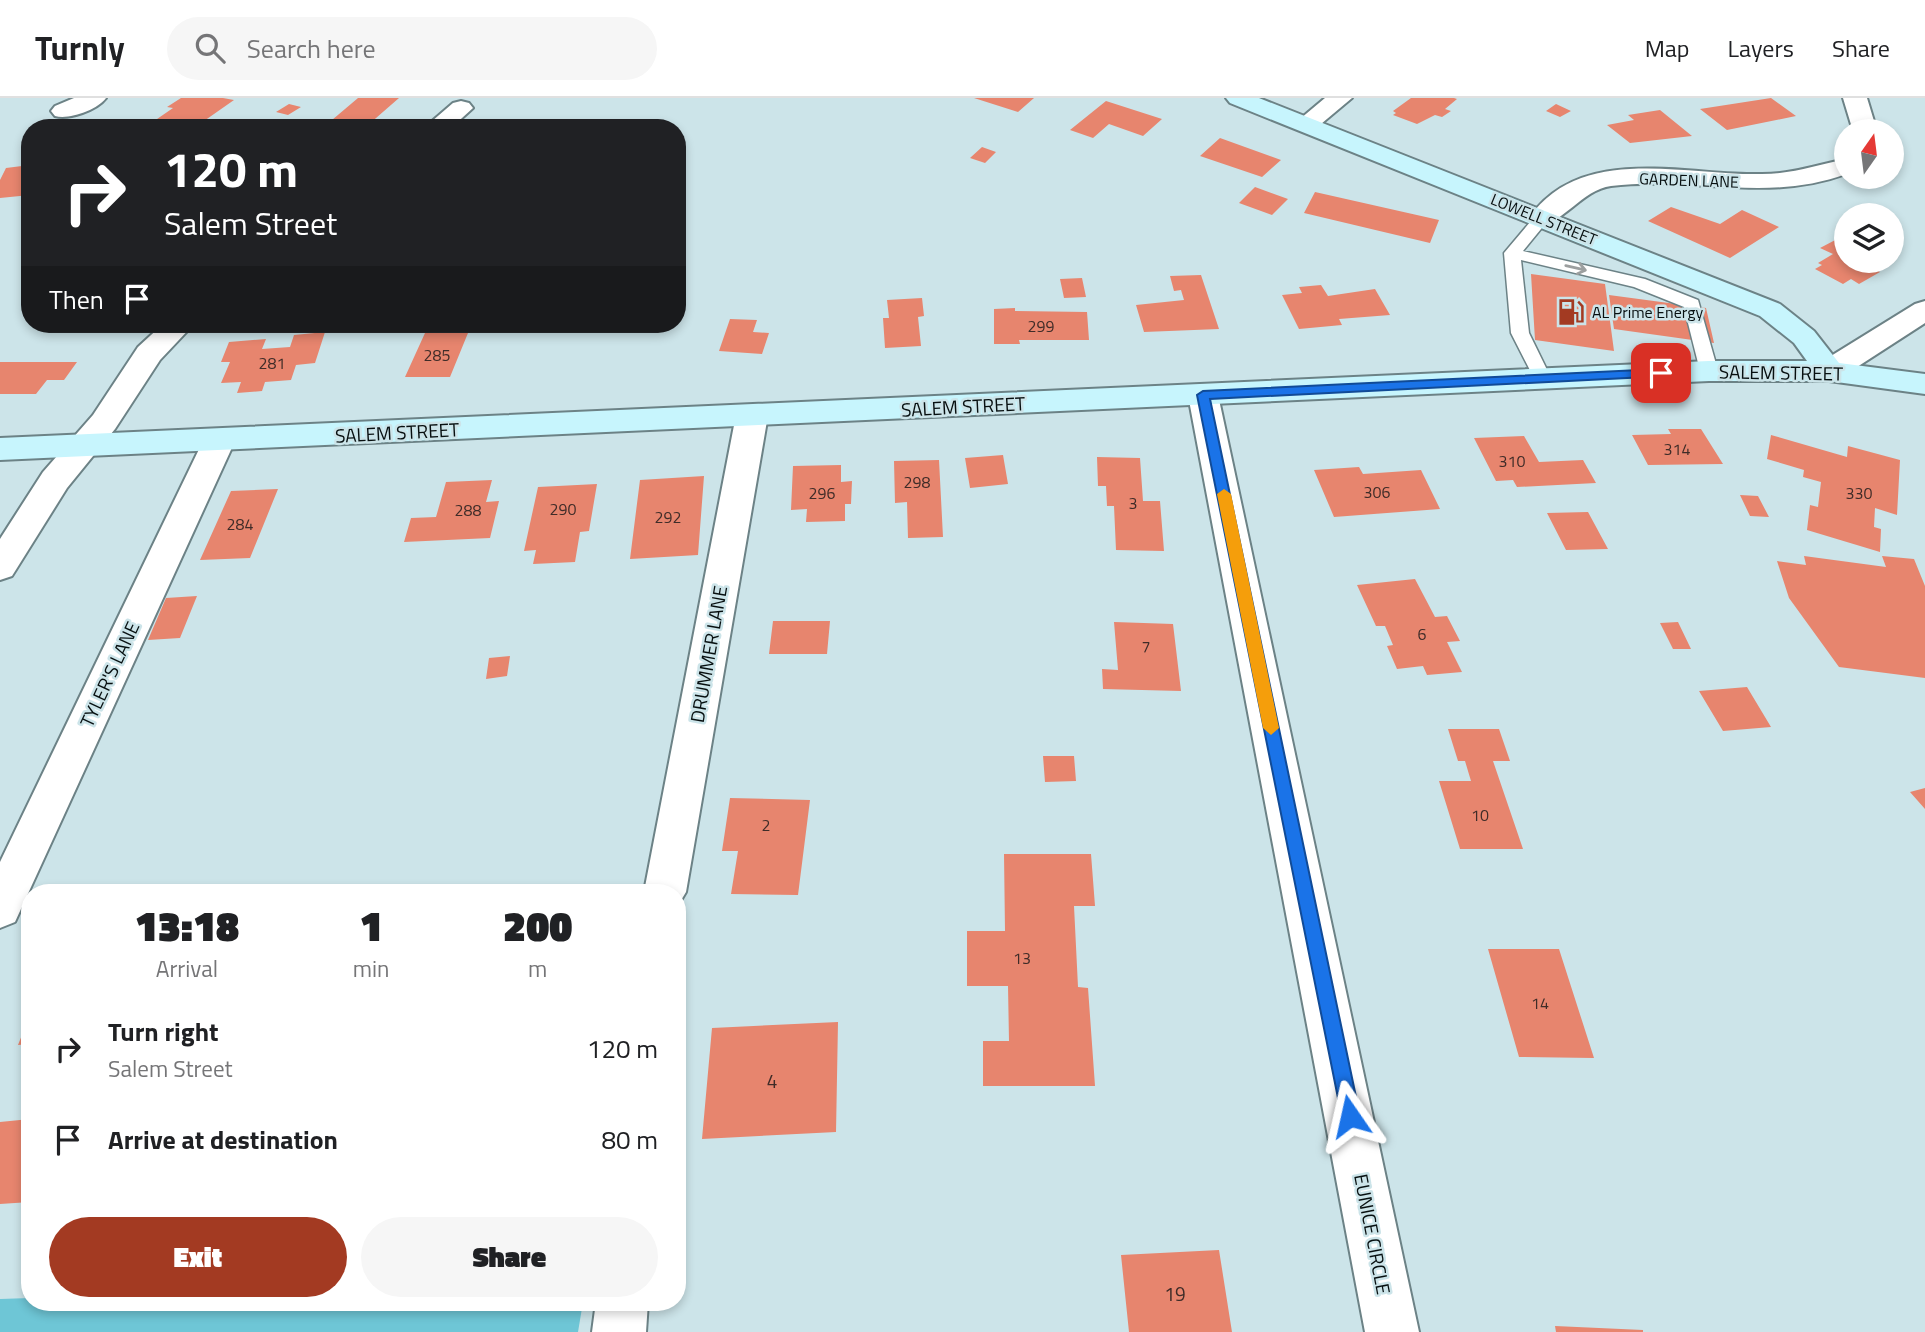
<!DOCTYPE html>
<html lang="en">
<head>
<meta charset="utf-8">
<style>
	:root { --surface:#fff; --page:#f6f6f6; --text:#202124; --muted:#757577; --line:#e0e0e0; --accent:#a33a22 }
	body { margin:0; font-family:"Titillium Web",sans-serif; background:var(--page); color:var(--text); height:100vh; display:flex; flex-direction:column; font-size:26px; white-space:nowrap }
	* { box-sizing:border-box; margin:0 }
	p { font-size:23px; color:var(--muted) }
	.icon { flex:none; width:38px; height:38px; fill:none; stroke:currentColor; stroke-width:2; stroke-linecap:round; stroke-linejoin:round }
	.map { position:relative; flex:1; overflow:hidden }
	.sheet { position:absolute; left:21px; top:786px; width:665px; height:427px; display:flex; flex-direction:column; background:var(--surface); border-radius:28px; box-shadow:0 4px 10px #0003 }
	.sheet>* { flex:none }
	.top-card { position:absolute; left:21px; top:21px; width:665px; height:214px; border-radius:28px; box-shadow:0 4px 10px #0003; background:#202124; color:#fff; overflow:hidden }
	.needle { width:46px; rotate:14deg }
	.fabs { position:absolute; left:1834px; top:21px; display:grid; gap:14px }
	.fabs a { display:grid; place-items:center; width:70px; height:70px; border-radius:50%; background:var(--surface); box-shadow:0 4px 10px #0003; font-size:35px }
	.pin { position:absolute; display:grid; place-items:center; width:60px; height:60px; color:#fff; margin:-30px; border-radius:14px; box-shadow:0 4px 10px #0006 }
	.me { position:absolute; width:77px; margin:-38px; rotate:349deg; stroke-linejoin:round; filter:drop-shadow(0 0 5px #0008) }
	.turn { display:flex; align-items:center; gap:24px; height:147px; padding:0 28px; font-size:32px }
	.turn .icon { width:91px; height:91px; stroke-width:2.5 }
	.turn b { display:block; font-size:49px; line-height:60px }
	.then { display:flex; align-items:center; height:66px; padding:0 28px; background:#0003; gap:14px; font-size:26px }
	.eta { display:flex; justify-content:space-evenly; align-items:center; height:119px; text-align:center }
	.eta b { font-size:42px; font-weight:800; line-height:49px }
	.button { display:flex; gap:14px; margin-top:auto; padding:14px 28px }
	.button a { flex:1; height:80px; border-radius:42px; background:var(--accent); color:#fff; font-size:28px; font-weight:800; line-height:80px; text-align:center }
	.button a+a { background:var(--page); color:var(--text) }
	ul { padding:0; list-style:none }
	li { display:flex; align-items:center; gap:21px; height:91px; padding:0 28px }
	li div { flex:1 }
	li b { display:block; font-size:26px }
	li em { font-style:normal }
	header { display:flex; align-items:center; gap:42px; box-sizing:border-box; height:98px; padding:0 35px; background:var(--surface); border-bottom:2px solid var(--line) }
	header strong { font-size:33px }
	nav { display:flex; gap:38px; margin-inline-start:auto; font-size:24px }
	.search { width:490px; height:63px; background:var(--page); display:flex; align-items:center; gap:18px; box-sizing:border-box; padding:0 24px; border-radius:38px; color:var(--muted); font-size:26px }
	.map>svg:first-child { display:block }
	.green { fill:#6ec6d6 }
	.building { fill:#e7856e }
	.lines { fill:none; stroke-linecap:round; stroke-linejoin:round }
	.service-casing { stroke:#6c8286; stroke-width:3 }
	.minor-casing { stroke:#6c8286; stroke-width:4 }
	.secondary-casing { stroke:#6c8286; stroke-width:4 }
	.service { fill:#fff; fill-rule:evenodd }
	.minor { fill:#fff; fill-rule:evenodd }
	.secondary { fill:#c7f5fd; fill-rule:evenodd }
	.oneway { stroke:#9c9f9f }
	.route { fill:#1a73e8; stroke:#114b97; stroke-width:2 }
	.slow { fill:#f59e0b }
	.labels { text-anchor:middle; dominant-baseline:central; stroke-width:5; stroke-linejoin:round; paint-order:stroke }
	.far-street-label { font-size:16px; fill:#070f10; stroke:#cce4e9 }
	.far-poi-label { font-size:16px; fill:#070f10; stroke:#cce4e9; text-anchor:start }
	.number-label { font-size:16px; fill:#3f2c28 }
	.street-label { font-size:19px; fill:#070f10; stroke:#cce4e9 }
	.near-number-label { font-size:19px; fill:#3f2c28 }
</style>
</head>
<body>
<header>
<strong>Turnly</strong>
<div class="search"><svg class="icon" aria-label="search" viewBox="0 0 24 24"><circle cx="10" cy="10" r="6"/><path d="M15 15l6 6"/></svg>Search here</div>
<nav><a>Map</a><a>Layers</a><a>Share</a></nav>
</header>
<div class="map">
<svg width="1925" height="1234" viewBox="0 0 1925 1234">
	<rect width="100%" height="100%" fill="#cce4e9"/>
	<!-- green -->
	<path class="green" d="M 30,1200 L 30,1204 L 583,1204 L 578,1234 L 0,1234 L 0,1201 Z"/>
	<!-- building -->
	<path class="building" d="M 181,0 L 223,0 L 234,2 L 194,30 L 144,30 L 173,10 L 167,9 Z
		M 358,0 L 399,0 L 368,27 L 332,22 Z
		M 974,0 L 1034,0 L 1018,14 Z
		M 1411,0 L 1454,0 L 1457,1 L 1445,11 L 1451,13 L 1442,19 L 1435,17 L 1417,26 L 1393,17 L 1396,15 L 1393,13 Z
		M 1771,0 L 1796,18 L 1727,32 L 1700,11 Z
		M 1106,3 L 1162,21 L 1143,38 L 1109,26 L 1093,40 L 1070,32 Z
		M 289,6 L 301,9 L 288,17 L 276,14 Z
		M 1556,6 L 1571,13 L 1560,19 L 1546,13 Z
		M 1660,12 L 1692,38 L 1630,45 L 1607,27 L 1634,22 L 1628,17 Z
		M 1220,40 L 1281,62 L 1262,79 L 1200,58 Z
		M 982,49 L 996,54 L 985,65 L 970,60 Z
		M 30,67 L 30,97 L 0,100 L 0,82 L 6,70 Z
		M 1255,89 L 1288,101 L 1272,117 L 1239,105 Z
		M 1315,94 L 1439,122 L 1430,145 L 1304,115 Z
		M 1671,109 L 1720,126 L 1742,112 L 1779,129 L 1730,160 L 1648,123 Z
		M 1841,139 L 1846,142 L 1846,163 L 1859,163 L 1880,174 L 1859,186 L 1851,181 L 1843,186 L 1815,171 L 1822,167 L 1818,165 L 1833,156 L 1820,150 Z
		M 1531,176 L 1605,186 L 1614,253 L 1535,242 Z
		M 1201,177 L 1219,231 L 1144,234 L 1136,207 L 1184,202 L 1181,192 L 1174,193 L 1170,178 Z
		M 1082,180 L 1086,199 L 1064,200 L 1060,181 Z
		M 1321,187 L 1328,198 L 1375,191 L 1390,217 L 1339,221 L 1342,227 L 1299,231 L 1282,197 L 1302,195 L 1299,189 Z
		M 1609,197 L 1706,210 L 1714,245 L 1614,231 Z
		M 922,200 L 924,218 L 918,219 L 921,248 L 885,250 L 883,220 L 889,220 L 887,202 Z
		M 1015,210 L 1015,213 L 1087,214 L 1089,242 L 1019,242 L 1020,246 L 994,246 L 994,211 Z
		M 730,221 L 757,222 L 753,234 L 769,235 L 762,256 L 719,253 Z
		M 325,234 L 315,265 L 296,267 L 291,282 L 265,284 L 262,293 L 237,295 L 241,284 L 221,285 L 230,264 L 221,264 L 229,244 L 266,241 L 262,251 L 290,249 L 294,237 Z
		M 425,235 L 468,235 L 450,279 L 405,279 Z
		M 0,264 L 77,264 L 64,282 L 47,282 L 36,296 L 0,296 Z
		M 1668,331 L 1701,331 L 1723,366 L 1648,367 L 1632,337 L 1671,336 Z
		M 1771,337 L 1847,359 L 1848,348 L 1900,362 L 1897,417 L 1875,410 L 1874,429 L 1881,431 L 1880,454 L 1807,432 L 1810,407 L 1818,409 L 1821,384 L 1803,379 L 1804,372 L 1767,361 Z
		M 1524,338 L 1539,364 L 1583,362 L 1596,385 L 1517,389 L 1513,382 L 1496,383 L 1474,340 Z
		M 1003,357 L 1008,386 L 970,390 L 965,360 Z
		M 1097,359 L 1140,360 L 1143,403 L 1160,403 L 1164,453 L 1116,452 L 1114,408 L 1107,408 L 1106,388 L 1098,388 Z
		M 939,362 L 943,439 L 908,440 L 907,404 L 895,405 L 894,363 Z
		M 841,367 L 841,384 L 852,383 L 851,406 L 845,406 L 845,423 L 806,424 L 807,411 L 791,412 L 793,368 Z
		M 1359,369 L 1363,376 L 1421,372 L 1440,411 L 1334,419 L 1314,372 Z
		M 704,378 L 698,457 L 630,461 L 640,382 Z
		M 492,382 L 486,404 L 499,403 L 490,440 L 404,444 L 411,420 L 436,419 L 446,384 Z
		M 597,386 L 589,433 L 580,434 L 575,464 L 533,466 L 536,452 L 524,453 L 538,389 Z
		M 278,391 L 250,460 L 200,462 L 231,393 Z
		M 1740,397 L 1758,398 L 1769,419 L 1750,418 Z
		M 1588,414 L 1608,451 L 1566,452 L 1547,415 Z
		M 1804,458 L 1886,469 L 1882,458 L 1914,461 L 1925,488 L 1925,580 L 1839,569 L 1789,500 L 1777,463 L 1806,467 Z
		M 1415,481 L 1435,519 L 1447,518 L 1460,543 L 1447,544 L 1462,574 L 1427,577 L 1423,568 L 1397,571 L 1387,548 L 1393,547 L 1385,528 L 1376,528 L 1357,487 Z
		M 197,498 L 180,540 L 148,542 L 166,500 Z
		M 773,523 L 830,523 L 827,556 L 769,556 Z
		M 1114,524 L 1173,526 L 1181,593 L 1103,591 L 1102,571 L 1118,572 Z
		M 1678,524 L 1691,551 L 1673,551 L 1660,525 Z
		M 510,558 L 507,578 L 486,581 L 489,560 Z
		M 1747,589 L 1771,629 L 1723,633 L 1699,593 Z
		M 1448,631 L 1499,631 L 1510,663 L 1493,663 L 1523,751 L 1460,751 L 1439,683 L 1471,683 L 1465,663 L 1458,663 Z
		M 1043,658 L 1074,658 L 1076,683 L 1045,684 Z
		M 1925,690 L 1925,711 L 1910,694 Z
		M 730,700 L 810,702 L 798,797 L 731,796 L 738,753 L 722,753 Z
		M 1004,756 L 1091,756 L 1095,808 L 1074,808 L 1078,889 L 1088,890 L 1095,988 L 983,988 L 983,943 L 1009,943 L 1008,888 L 967,888 L 967,833 L 1005,833 Z
		M 1488,851 L 1559,851 L 1594,960 L 1519,959 Z
		M 30,917 L 30,946 L 18,947 Z
		M 838,924 L 836,1034 L 702,1041 L 712,930 Z
		M 30,1021 L 30,1104 L 0,1106 L 0,1024 Z
		M 1219,1152 L 1232,1234 L 1129,1234 L 1121,1157 Z
		M 1555,1228 L 1643,1232 L 1643,1234 L 1556,1234 Z"/>
	<g class="lines">
		<defs>
			<path id="service" d="M 1542,115 L 1550,120 L 1523,153 L 1645,181 L 1698,202 L 1718,273 L 1715,277 L 1709,279 L 1700,273 L 1684,209 L 1634,189 L 1521,162 L 1529,235 L 1551,280 L 1548,284 L 1536,284 L 1511,235 L 1504,155 L 1536,117 Z"/>
			<path id="minor" d="M 74,0 L 106,0 C 97,12 69,22 55,18 L 51,13 L 55,8 Z
				M 1325,0 L 1352,0 L 1315,31 L 1297,31 L 1294,26 Z
				M 1843,0 L 1867,0 L 1877,33 L 1853,33 Z
				M 461,3 L 469,5 L 473,10 L 451,30 L 424,30 L 453,5 Z
				M 1846,61 L 1846,76 C 1768,105 1691,78 1611,88 C 1580,92 1560,132 1533,126 L 1529,120 C 1581,45 1686,78 1762,76 C 1792,76 1817,67 1846,61 Z
				M 1925,203 L 1925,225 L 1840,280 L 1829,283 L 1818,280 L 1814,273 L 1818,266 L 1915,206 Z
				M 163,226 L 194,226 L 160,262 L 115,331 L 67,390 L 12,478 L 0,482 L 0,441 L 43,374 L 93,317 L 138,249 Z
				M 1203,287 L 1214,290 L 1218,297 L 1419,1234 L 1365,1234 L 1188,297 L 1192,290 Z
				M 752,307 L 763,310 L 768,317 L 686,794 L 677,809 L 677,794 L 644,794 L 736,317 L 741,310 Z
				M 219,332 L 230,335 L 235,343 L 15,824 L 0,830 L 0,764 L 203,343 L 208,335 Z
				M 596,1204 L 648,1204 L 646,1234 L 592,1234 Z"/>
			<path id="secondary" d="M 1226,0 L 1259,0 L 1780,206 L 1814,233 L 1839,265 L 1925,276 L 1925,296 L 1829,283 L 1709,283 L 0,362 L 0,340 L 1709,263 L 1807,263 L 1794,245 L 1760,218 L 1230,5 Z"/>
		</defs>
		<!-- service casing -->
		<use href="#service" class="service-casing"/>
		<!-- minor casing -->
		<use href="#minor" class="minor-casing"/>
		<!-- secondary casing -->
		<use href="#secondary" class="secondary-casing"/>
		<!-- service -->
		<use href="#service" class="service"/>
		<!-- minor -->
		<use href="#minor" class="minor"/>
		<!-- secondary -->
		<use href="#secondary" class="secondary"/>
	</g>
	<!-- one-way arrows -->
	<defs><path id="oneway-shaft" d="M-6 0H5M1.5-3L5.5 0L1.5 3" fill="none" stroke-width="1.6" stroke-linecap="round" stroke-linejoin="round" transform="scale(1.75)"/></defs>
	<use class="oneway" href="#oneway-shaft" transform="translate(1576 170) rotate(13)"/>
	<!-- route -->
	<path class="route" d="M 1661,271 L 1666,272 L 1666,278 L 1210,301 L 1360,1018 L 1357,1025 L 1350,1028 L 1343,1025 L 1197,297 L 1203,293 Z"/>
	<!-- slow -->
	<path class="slow" d="M 1224,391 L 1231,396 L 1279,630 L 1271,637 L 1263,630 L 1217,396 Z"/>
	<!-- icons -->
	<defs>
		<symbol id="fuel-bare" viewBox="-9 -9 18 18"><path d="M-5.5-6h7V0h2V4h1.3V-2.5L3-4.5l.8-.8L6-3V5H2.5V1h-1V6h-7ZM-4.2-4.7v3.2H.2V-4.7Z" fill="#a33a22" stroke="#cce4e9" stroke-width="2.5" paint-order="stroke"/></symbol>
	</defs>
	<g fill-rule="evenodd">
		<use href="#fuel-bare" x="1552" y="195" width="38" height="38"/>
	</g>
	<g class="labels">
		<!-- far-street labels -->
		<g class="far-street-label">
			<text transform="translate(1689 82) rotate(2)">GARDEN LANE</text>
			<text transform="translate(1544 121) rotate(22)">LOWELL STREET</text>
		</g>
		<!-- far-poi labels -->
		<g class="far-poi-label">
			<text x="1592" y="214">AL Prime Energy</text>
		</g>
		<!-- number labels -->
		<g class="number-label">
			<text x="1041" y="228">299</text>
			<text x="437" y="257">285</text>
			<text x="272" y="265">281</text>
			<text x="1677" y="351">314</text>
			<text x="1512" y="363">310</text>
			<text x="917" y="384">298</text>
			<text x="1377" y="394">306</text>
			<text x="822" y="395">296</text>
			<text x="1859" y="395">330</text>
			<text x="1133" y="405">3</text>
			<text x="563" y="411">290</text>
			<text x="468" y="412">288</text>
			<text x="668" y="419">292</text>
			<text x="240" y="426">284</text>
			<text x="1422" y="536">6</text>
			<text x="1146" y="548">7</text>
			<text x="1480" y="717">10</text>
			<text x="766" y="727">2</text>
			<text x="1022" y="860">13</text>
			<text x="1540" y="905">14</text>
		</g>
		<!-- street labels -->
		<g class="street-label">
			<text transform="translate(1781 274) rotate(1)">SALEM STREET</text>
			<text transform="translate(963 308) rotate(-3)">SALEM STREET</text>
			<text transform="translate(397 334) rotate(-3)">SALEM STREET</text>
			<text transform="translate(708 556) rotate(-80)">DRUMMER LANE</text>
			<text transform="translate(109 576) rotate(-65)">TYLER'S LANE</text>
			<text transform="translate(1373 1136) rotate(79)">EUNICE CIRCLE</text>
		</g>
		<!-- near-number labels -->
		<g class="near-number-label">
			<text x="772" y="982">4</text>
			<text x="1175" y="1195">19</text>
		</g>
	</g>
</svg>
<div class="fabs">
<a><svg class="needle" viewBox="-14 -14 28 28"><path d="M0-13l5 13h-10z" fill="#e53935"/><path d="M0 13l5-13h-10z" fill="#757577"/></svg></a>
<a><svg class="icon" aria-label="layers" viewBox="0 0 24 24"><path d="M12 4l9 5-9 5-9-5zM3 14l9 5 9-5"/></svg></a>
</div>
<div class="pin" style="left:1661px;top:275px;background:#d93025"><svg class="icon" aria-label="arrive" viewBox="0 0 24 24"><path d="M6 21V4h12l-3 4 3 4H6"/></svg></div>
<svg class="me" style="left:1350px;top:1018px" viewBox="-20 -20 40 40"><path d="M0-17L14 15 0 8-14 15z" fill="#1a73e8" stroke="#fff" stroke-width="4"/></svg>
<div class="top-card">
<div class="turn"><svg class="icon" aria-label="right" viewBox="0 0 24 24"><path d="M7 20v-9h11M14 6l5 5-5 5"/></svg><div><b>120 m</b>Salem Street</div></div>
<div class="then">Then<svg class="icon" aria-label="arrive" viewBox="0 0 24 24"><path d="M6 21V4h12l-3 4 3 4H6"/></svg></div>
</div>
<section class="sheet">
<div class="eta">
<div><b>13:18</b><p>Arrival</p></div>
<div><b>1</b><p>min</p></div>
<div><b>200</b><p>m</p></div>
</div>
<ul>
<li><svg class="icon" aria-label="right" viewBox="0 0 24 24"><path d="M7 20v-9h11M14 6l5 5-5 5"/></svg><div><b>Turn right</b><p>Salem Street</p></div><em>120 m</em></li>
<li><svg class="icon" aria-label="arrive" viewBox="0 0 24 24"><path d="M6 21V4h12l-3 4 3 4H6"/></svg><div><b>Arrive at destination</b></div><em>80 m</em></li>
</ul>
<div class="button"><a>Exit</a><a>Share</a></div>
</section>
</div>
</body>
</html>
